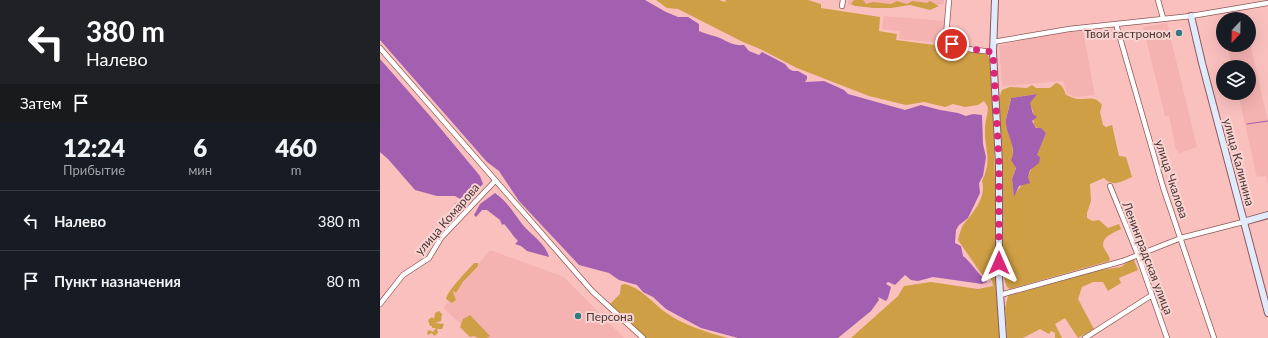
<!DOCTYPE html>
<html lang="ru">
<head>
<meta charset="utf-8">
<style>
	:root { --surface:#171b24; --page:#242831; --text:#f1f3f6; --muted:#9ea1a6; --line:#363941 }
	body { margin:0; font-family:Lato,sans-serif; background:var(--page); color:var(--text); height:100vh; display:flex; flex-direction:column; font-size:15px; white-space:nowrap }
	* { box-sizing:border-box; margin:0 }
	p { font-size:13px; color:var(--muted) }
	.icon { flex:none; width:22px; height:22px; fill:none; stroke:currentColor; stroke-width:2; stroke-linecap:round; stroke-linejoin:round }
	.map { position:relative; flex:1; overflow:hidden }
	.side { display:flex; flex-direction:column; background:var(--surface); width:380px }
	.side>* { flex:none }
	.banner { background:#202124; color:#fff; overflow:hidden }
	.needle { width:26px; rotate:202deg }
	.fabs { position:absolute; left:836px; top:12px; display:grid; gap:8px }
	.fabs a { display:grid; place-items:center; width:40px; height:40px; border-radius:50%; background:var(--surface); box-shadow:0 4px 16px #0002; font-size:20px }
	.pin { position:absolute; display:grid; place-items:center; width:34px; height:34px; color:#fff; margin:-17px; border:2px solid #fff; border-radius:50%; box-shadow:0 1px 4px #0007 }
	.me { position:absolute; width:44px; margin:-22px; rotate:0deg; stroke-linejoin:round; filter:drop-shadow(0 0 3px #0008) }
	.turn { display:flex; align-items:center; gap:14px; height:84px; padding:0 20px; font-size:18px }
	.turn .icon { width:52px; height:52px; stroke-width:2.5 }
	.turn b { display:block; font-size:28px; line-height:34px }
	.then { display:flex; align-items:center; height:38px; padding:0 20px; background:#0003; gap:8px; font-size:15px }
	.eta { display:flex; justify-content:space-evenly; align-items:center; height:68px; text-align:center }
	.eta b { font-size:24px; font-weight:800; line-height:28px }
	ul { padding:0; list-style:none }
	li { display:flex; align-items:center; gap:12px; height:60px; padding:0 20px; border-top:1px solid var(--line) }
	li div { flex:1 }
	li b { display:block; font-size:15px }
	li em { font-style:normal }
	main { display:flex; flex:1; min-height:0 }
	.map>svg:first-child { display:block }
	.built { fill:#f4b2b0 }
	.green { fill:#ce9f44; fill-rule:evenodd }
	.water { fill:#a35fb0 }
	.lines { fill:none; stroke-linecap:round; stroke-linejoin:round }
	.stream { stroke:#a35fb0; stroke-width:1 }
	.street-casing { stroke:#8c5a59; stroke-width:6 }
	.secondary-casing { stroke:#8c5a59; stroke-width:8 }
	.street { stroke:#fff; stroke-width:4.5 }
	.secondary { stroke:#e0ebfe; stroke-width:6 }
	.route { stroke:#db2777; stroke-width:7; stroke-dasharray:0 12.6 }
	.poi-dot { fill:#317a7f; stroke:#f8d4d2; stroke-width:1.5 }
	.labels { text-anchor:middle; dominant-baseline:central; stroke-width:4; stroke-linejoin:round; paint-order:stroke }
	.poi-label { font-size:12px; fill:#4d3635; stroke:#f8d4d2; text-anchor:end }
	.street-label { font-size:12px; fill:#4d3635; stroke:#f8d4d2 }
</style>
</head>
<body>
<main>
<section class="side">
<div class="banner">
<div class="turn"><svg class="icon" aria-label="left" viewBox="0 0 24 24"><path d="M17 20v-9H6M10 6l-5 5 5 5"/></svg><div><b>380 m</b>Налево</div></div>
<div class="then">Затем<svg class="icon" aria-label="arrive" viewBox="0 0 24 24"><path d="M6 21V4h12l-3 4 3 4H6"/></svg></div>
</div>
<div class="eta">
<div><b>12:24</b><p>Прибытие</p></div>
<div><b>6</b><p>мин</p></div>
<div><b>460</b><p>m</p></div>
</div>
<ul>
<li><svg class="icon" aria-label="left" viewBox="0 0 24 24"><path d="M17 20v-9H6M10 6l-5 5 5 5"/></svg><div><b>Налево</b></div><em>380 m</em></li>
<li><svg class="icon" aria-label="arrive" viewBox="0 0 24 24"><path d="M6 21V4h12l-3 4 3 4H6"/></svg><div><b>Пункт назначения</b></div><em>80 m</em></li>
</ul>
</section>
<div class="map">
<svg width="888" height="338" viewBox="0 0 888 338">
	<rect width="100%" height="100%" fill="#fac0be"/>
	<!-- built -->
	<path class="built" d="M 468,0 L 564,0 L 564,4 L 468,5 Z
		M 504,16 L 565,21 L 563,43 L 519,39 L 520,31 L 502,29 Z
		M 787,23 L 817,147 L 799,153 L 796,149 L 789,116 L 785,116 L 763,27 Z
		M 703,31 L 715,95 L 697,97 L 687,94 L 683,81 L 622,86 L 619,46 L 658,36 Z
		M 869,39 L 888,121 L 888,185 L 886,176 L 877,177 L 858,93 L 869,93 L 869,67 L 852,67 L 847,45 L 869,45 Z
		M 110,250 L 184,277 L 244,338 L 96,338 L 63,308 Z"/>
	<!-- green -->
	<path class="green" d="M 276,0 L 339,0 L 345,2 L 346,0 L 428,0 L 441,4 L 441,8 L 500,17 L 499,31 L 517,34 L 516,40 L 570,47 L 606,54 L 610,58 L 612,65 L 619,338 L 471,338 L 518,296 L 524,286 L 551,282 L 598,289 L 613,286 L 612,280 L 605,277 L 600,272 L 578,240 C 579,235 581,229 583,225 C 592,214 607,197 602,181 C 613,158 604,150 605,128 C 605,121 608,114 608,107 L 604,101 L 598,105 L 585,107 L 573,104 L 565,107 L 544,102 L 526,105 L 489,96 L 417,68 L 380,49 L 363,42 L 298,9 L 287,8 Z
		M 474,0 L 483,0 L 486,4 L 493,2 L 511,4 L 517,1 L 527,4 L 532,1 L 547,3 L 550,1 L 559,6 L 550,10 L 530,5 L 511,8 L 494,8 L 475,6 L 471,4 Z
		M 676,83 C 682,84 684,89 686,95 C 689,96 695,99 698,99 C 709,100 714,95 722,105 L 720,112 L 723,125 L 726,127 L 732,125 L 739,156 L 746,157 L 752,177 C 742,181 733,188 724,178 L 710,184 L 711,201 L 707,213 L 707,218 L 713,221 L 719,220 L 728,228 L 739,224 L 741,229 C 733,233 723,236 723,245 C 723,248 729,255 730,259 L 729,261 L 630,289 L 627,287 L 624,279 L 619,98 L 622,90 L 630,87 L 647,88 L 652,85 L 656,88 L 670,88 ZM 656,94 L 650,103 C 650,107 653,109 653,112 C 655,127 650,124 666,133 L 648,177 C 643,184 638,189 634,196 L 632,179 L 636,167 L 633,157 L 632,140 L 627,129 L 626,119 L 631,98 Z
		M 750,260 L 754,260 L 758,270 L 739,278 L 741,283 L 728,291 L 723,282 L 713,282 L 702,287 L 698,299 L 714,329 L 698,338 L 685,318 L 675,324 L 682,338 L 675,338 L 675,333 L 671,331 L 669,334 L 660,329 L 643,338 L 627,338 L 625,308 L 628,296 L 720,270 L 741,267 Z
		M 94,263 L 98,263 L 98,266 L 83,282 L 76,293 L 73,291 L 76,300 L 72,303 L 66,299 C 67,291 88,270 94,263 Z
		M 245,284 C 261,288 273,303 285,312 C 305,326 326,332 348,338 L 266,338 L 229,305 L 240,294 L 241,285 Z
		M 59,311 L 62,314 L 61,321 L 55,323 L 64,324 L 62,329 L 57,329 L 58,333 L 54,336 L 52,333 L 48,335 L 47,332 L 49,330 L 53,332 L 56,328 L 52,328 L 52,326 L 50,326 L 48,320 L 52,317 L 54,319 L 55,313 Z
		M 90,315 L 110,336 L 107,338 L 98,338 L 94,336 L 90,337 L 80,327 L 83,319 Z"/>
	<!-- water -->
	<path class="water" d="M 0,0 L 265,0 L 286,12 L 298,17 L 308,17 L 319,24 L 319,31 C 325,34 336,36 340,38 C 348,42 354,46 364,45 L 369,51 L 379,55 L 382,52 L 405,64 L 409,69 L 413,71 L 418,71 L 427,76 L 427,79 L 425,82 L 444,81 L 464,90 L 468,94 L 525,110 L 541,105 L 560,110 L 578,113 L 586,116 L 593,114 L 602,115 L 603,144 L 606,157 L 603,176 L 599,183 L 600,193 L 588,218 L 579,225 L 576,230 L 575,243 L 581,246 L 583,256 C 592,263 598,274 607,282 L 602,284 L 553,277 L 538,281 L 531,280 L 525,275 L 515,285 L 508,282 L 506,284 L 511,287 L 508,298 L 506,301 L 498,297 L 499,300 L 491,311 L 458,338 L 358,338 L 321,328 L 286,309 L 273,297 L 263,292 L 257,285 L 239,280 L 229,273 L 199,265 L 139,201 L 119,171 L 107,162 L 0,40 Z
		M 0,59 L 51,117 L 100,176 L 103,184 L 82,206 L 74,204 L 79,202 L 80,199 L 75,196 L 57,196 L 35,190 L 8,159 L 0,152 Z
		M 657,94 L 650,103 L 653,114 L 657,117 L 652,121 L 656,128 L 661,128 L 666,133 L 657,155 L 660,157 L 659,163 L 650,170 L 648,177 L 650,183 L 639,186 L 634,197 L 632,179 L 636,168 L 631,160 C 638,147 625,134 626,120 C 627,114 630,105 631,98 Z
		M 115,193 C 127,201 134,213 142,224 C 151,235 166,244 169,257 L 147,251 L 141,246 L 135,244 L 138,241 C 132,235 130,230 124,224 L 122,225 L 120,220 L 107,210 L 102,210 L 96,217 L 94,215 L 100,204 Z"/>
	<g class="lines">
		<!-- stream -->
		<path class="stream" d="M 867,124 L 888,121"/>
		<defs>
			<path id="street" d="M 569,0 L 566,36 C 574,51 598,50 613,52
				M 778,0 L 783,18
				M 462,6 L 463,0
				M 736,24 L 783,187 L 834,338
				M 613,42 L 689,29 L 811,16 L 888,3
				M 0,48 L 212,291 L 263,338
				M 730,186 L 758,255 L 787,338
				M 620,295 L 743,261 L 801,238 L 863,222
				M 0,304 L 23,275 L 49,258 L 61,238 L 115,181
				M 705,338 L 772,295"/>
			<path id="secondary" d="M 615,0 L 613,52 L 619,163 L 619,278 L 623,338
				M 811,16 L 822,63 L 888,313
				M 863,222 L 888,215"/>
		</defs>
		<!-- street casing -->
		<use href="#street" class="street-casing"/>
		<!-- secondary casing -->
		<use href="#secondary" class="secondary-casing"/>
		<!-- street -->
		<use href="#street" class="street"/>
		<!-- secondary -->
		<use href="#secondary" class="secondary"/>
	</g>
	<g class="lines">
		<!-- route -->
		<path class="route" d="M 572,44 L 592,49 L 613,52 L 619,163 L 619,263"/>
	</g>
	<!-- markers -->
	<g class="poi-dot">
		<circle cx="799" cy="33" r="4"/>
		<circle cx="198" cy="316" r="4"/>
	</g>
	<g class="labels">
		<!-- poi labels -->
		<g class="poi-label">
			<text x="791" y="33">Твой гастроном</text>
			<text x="206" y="316" text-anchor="start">Персона</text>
		</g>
		<!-- street labels -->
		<g class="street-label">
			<text transform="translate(859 162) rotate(75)">улица Калинина</text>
			<text transform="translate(792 179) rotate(72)">улица Чкалова</text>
			<text transform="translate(67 219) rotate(-49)">улица Комарова</text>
			<text transform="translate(768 258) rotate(69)">Ленинградская улица</text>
		</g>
	</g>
</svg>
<div class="fabs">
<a><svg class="needle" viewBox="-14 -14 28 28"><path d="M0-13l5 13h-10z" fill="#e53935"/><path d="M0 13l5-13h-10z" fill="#9ea1a6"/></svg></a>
<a><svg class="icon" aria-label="layers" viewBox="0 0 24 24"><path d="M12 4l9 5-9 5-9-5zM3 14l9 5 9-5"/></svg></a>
</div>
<div class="pin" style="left:572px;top:44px;background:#d93025"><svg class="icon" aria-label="arrive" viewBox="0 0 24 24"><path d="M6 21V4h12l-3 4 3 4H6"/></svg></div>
<svg class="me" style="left:619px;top:263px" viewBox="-20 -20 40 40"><path d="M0-17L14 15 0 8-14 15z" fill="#db2777" stroke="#fff" stroke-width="4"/></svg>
</div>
</main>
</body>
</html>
